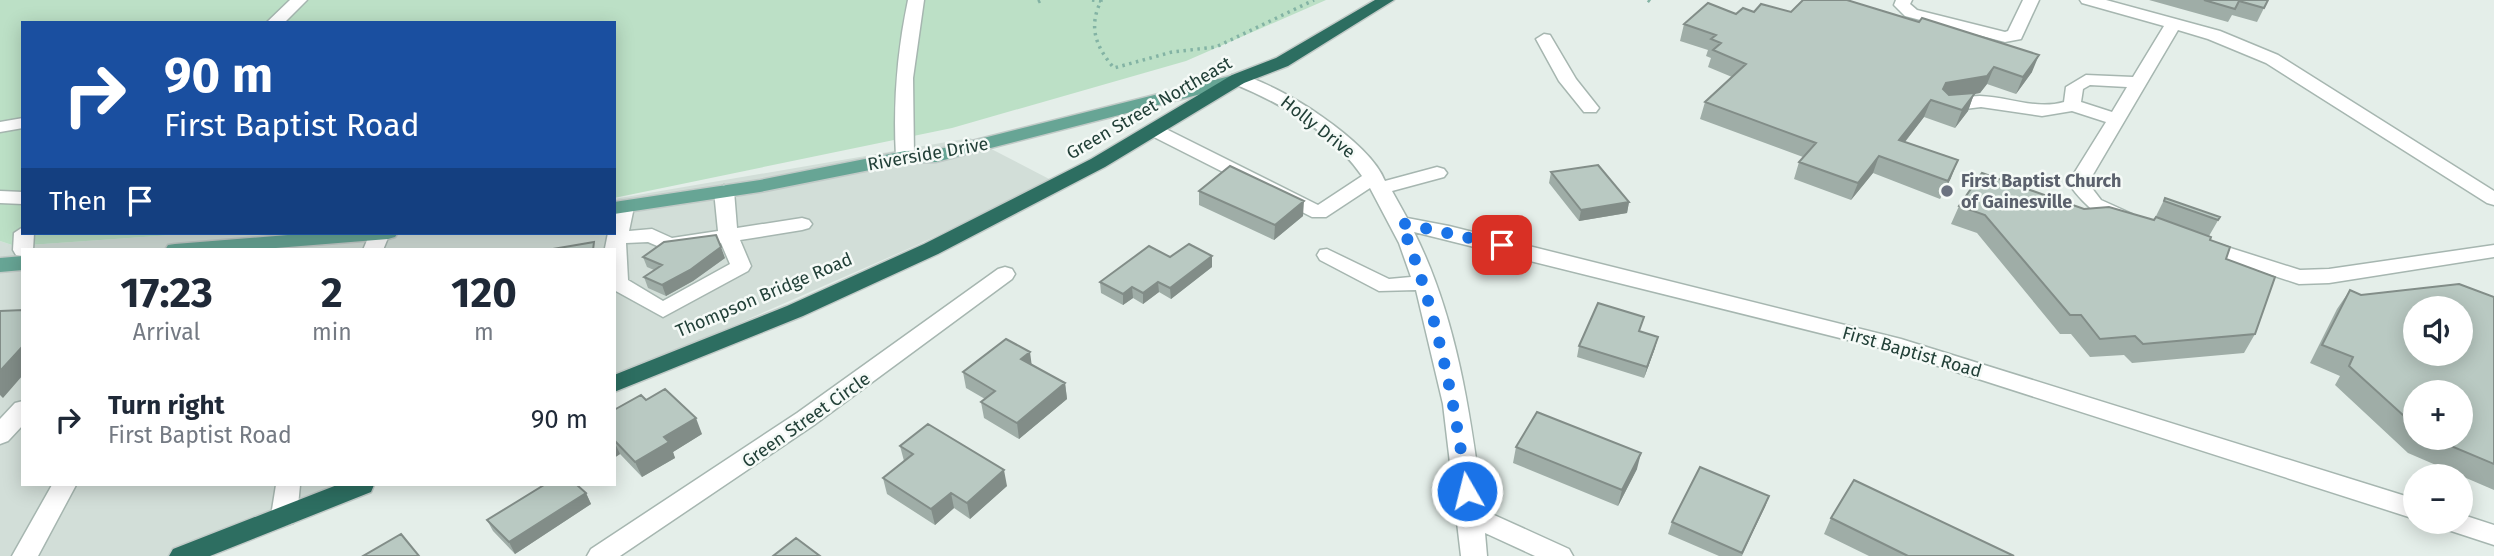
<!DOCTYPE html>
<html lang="en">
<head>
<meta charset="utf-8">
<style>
	:root { --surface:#fff; --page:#f6f6f7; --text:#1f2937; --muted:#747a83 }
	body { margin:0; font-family:"Fira Sans",sans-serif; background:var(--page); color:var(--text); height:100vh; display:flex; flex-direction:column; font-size:26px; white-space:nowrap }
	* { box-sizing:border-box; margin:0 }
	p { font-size:23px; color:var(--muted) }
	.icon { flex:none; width:38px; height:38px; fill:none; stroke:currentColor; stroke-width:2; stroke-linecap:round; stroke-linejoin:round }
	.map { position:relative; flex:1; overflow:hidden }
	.side { position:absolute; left:21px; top:248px; width:595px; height:238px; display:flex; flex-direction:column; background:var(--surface); border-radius:0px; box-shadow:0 4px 18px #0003 }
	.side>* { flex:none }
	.banner { position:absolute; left:21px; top:21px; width:595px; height:214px; border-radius:0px; box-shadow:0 4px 18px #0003; background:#1a4fa0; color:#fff; overflow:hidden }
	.buttons { position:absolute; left:2403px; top:296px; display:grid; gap:14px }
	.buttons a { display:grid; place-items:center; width:70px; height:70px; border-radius:50%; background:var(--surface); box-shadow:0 4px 18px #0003; font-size:35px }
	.pin { position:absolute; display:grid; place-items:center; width:60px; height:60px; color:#fff; margin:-30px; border-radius:14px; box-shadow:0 4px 10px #0006 }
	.me { position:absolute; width:77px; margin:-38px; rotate:352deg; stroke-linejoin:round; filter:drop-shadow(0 0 5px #0008) }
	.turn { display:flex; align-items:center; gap:24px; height:147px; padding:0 28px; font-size:32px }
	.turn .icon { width:91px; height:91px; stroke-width:2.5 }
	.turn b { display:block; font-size:49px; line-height:60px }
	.then { display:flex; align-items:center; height:66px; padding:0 28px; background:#0003; gap:14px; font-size:26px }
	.eta { display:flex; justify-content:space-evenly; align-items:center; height:119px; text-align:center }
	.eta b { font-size:42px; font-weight:700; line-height:49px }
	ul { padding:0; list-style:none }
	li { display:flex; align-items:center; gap:21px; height:105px; padding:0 28px }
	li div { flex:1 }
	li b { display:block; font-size:26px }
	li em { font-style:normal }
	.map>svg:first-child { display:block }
	.built { fill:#d2ded8 }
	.green { fill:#bce0c6 }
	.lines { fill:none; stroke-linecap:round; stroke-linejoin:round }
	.minor-casing { stroke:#a6b6b0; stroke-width:3 }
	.major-casing { stroke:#c1cac7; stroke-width:3 }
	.highway-casing { stroke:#c1cac7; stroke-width:3 }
	.path { stroke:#83b3a4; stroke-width:3.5; stroke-dasharray:2.5 4.5; stroke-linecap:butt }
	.minor { fill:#fff; fill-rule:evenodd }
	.major { fill:#67a595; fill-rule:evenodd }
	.highway { fill:#2d6e61; fill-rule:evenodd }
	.wall { fill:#9fada7; fill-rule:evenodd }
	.shaded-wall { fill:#828d88 }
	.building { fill:#b9c9c2; stroke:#828d88; stroke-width:2; fill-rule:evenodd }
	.route { stroke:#1a73e8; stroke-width:12; stroke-dasharray:0 21.6 }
	.worship-dot { fill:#6b7280; stroke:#f5faf7; stroke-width:2.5 }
	.labels { text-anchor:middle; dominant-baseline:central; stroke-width:5; stroke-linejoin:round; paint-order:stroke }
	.street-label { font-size:18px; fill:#224038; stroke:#f5faf7 }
	.worship-label { font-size:18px; font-weight:bold; fill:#5b616d; stroke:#f5faf7; text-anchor:start }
</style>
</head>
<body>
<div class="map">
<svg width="2494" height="556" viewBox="0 0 2494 556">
	<rect width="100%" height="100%" fill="#e4eee9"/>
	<!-- built -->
	<path class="built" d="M 970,138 L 1053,181 L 917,245 L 614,378 L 614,250 L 23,250 L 23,485 L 348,485 L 169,556 L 0,556 L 0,241 L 15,246 L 200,233 L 614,233 L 614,199 Z"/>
	<!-- green -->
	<path class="green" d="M 0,0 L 1326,0 L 1186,61 L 952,128 L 614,198 L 614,23 L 23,23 L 23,233 L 200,233 L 15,246 L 0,241 Z"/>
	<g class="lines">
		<defs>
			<path id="minor" d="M 290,0 L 307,0 L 284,23 L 266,23 Z
				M 908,0 L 924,0 L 913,78 L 914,157 L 905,163 L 896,157 C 893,104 897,52 908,0 Z
				M 1896,0 L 1912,0 L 1910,4 L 1917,10 L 2005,32 L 2008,31 L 2023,0 L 2039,0 L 2021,39 L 2005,42 L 1905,16 L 1894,5 Z
				M 2080,0 L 2106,0 L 2220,31 L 2278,55 L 2494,191 L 2494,205 L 2487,203 L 2266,63 L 2208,39 L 2178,30 L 2088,183 L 2101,200 L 2132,214 L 2135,218 L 2132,222 C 2106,229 2082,202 2068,183 L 2106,122 L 2072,111 L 2042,116 L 1981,107 L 1948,111 L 1939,106 L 1942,102 C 1955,99 1967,96 1980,96 C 2009,97 2036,110 2064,102 L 2066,87 L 2086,75 L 2133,77 L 2164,26 L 2082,3 ZM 2090,85 L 2127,87 L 2112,112 L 2081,102 L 2083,89 Z
				M 1544,34 L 1550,35 L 1576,79 L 1599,108 L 1596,112 L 1584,112 L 1559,81 L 1536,39 Z
				M 1238,74 C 1280,84 1371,142 1385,181 L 1437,167 L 1444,169 L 1447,173 L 1444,177 L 1392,191 L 1407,218 L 1449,226 L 1901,339 L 2415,499 L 2415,519 L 1888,350 L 1414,232 C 1457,317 1471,417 1483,510 L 1569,549 L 1573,556 L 1535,556 L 1485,533 L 1487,556 L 1461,556 L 1443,404 L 1416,290 L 1379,291 L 1320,260 L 1317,255 L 1320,250 L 1327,249 L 1389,279 L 1411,277 L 1399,243 L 1370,188 L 1326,217 L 1312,217 L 1148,134 L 1145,130 L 1148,126 L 1160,126 L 1318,205 L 1362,176 C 1331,131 1281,103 1232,83 L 1229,79 L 1232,75 Z
				M 23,118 L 23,128 L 0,132 L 0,122 Z
				M 724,185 L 734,191 L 737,228 L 802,218 L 809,220 L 812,224 L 809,228 L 802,230 L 740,240 L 751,266 L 748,271 L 663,317 L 614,290 L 614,250 L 605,250 L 605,248 L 608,233 L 614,233 L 614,207 L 617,203 L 631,203 L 634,207 L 629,231 L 652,229 L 672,238 L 718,231 L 714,191 ZM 648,242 L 669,251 L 721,243 L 730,264 L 663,301 L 628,280 L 626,243 Z
				M 0,191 L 23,192 L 23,204 L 0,203 Z
				M 23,227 L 23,233 L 34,233 L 33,250 L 23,250 L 23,256 L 16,255 L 13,250 L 14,233 Z
				M 370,233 L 390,233 L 383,250 L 363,250 Z
				M 2202,239 L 2300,270 L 2329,269 L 2494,245 L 2494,257 L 2329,283 L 2299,284 L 2195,250 L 2192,245 L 2195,240 Z
				M 1005,267 L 1012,269 L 1015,274 L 1012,279 L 814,425 L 620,556 L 587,556 L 591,549 L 797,413 L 998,269 Z
				M 23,401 L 23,425 L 8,441 L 0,444 L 0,419 L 15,403 Z
				M 52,485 L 76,485 L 38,556 L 12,556 Z
				M 276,485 L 300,485 L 297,516 L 293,523 L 284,526 L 275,523 L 271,516 Z
				M 2460,514 L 2494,525 L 2494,545 L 2445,529 L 2442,522 L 2460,522 Z"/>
			<path id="major" d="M 1238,74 L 1244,75 L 1247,79 L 1244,83 L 936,162 L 905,163 L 760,192 L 614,214 L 614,202 L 760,180 L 905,151 L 936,150 Z
				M 312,233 L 398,233 L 395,237 L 388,239 L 252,250 L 165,250 L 168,245 L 175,244 Z
				M 23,256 L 23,270 L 0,272 L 0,258 Z"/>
			<path id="highway" d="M 1375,0 L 1394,0 L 1288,66 L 1244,83 L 1105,167 L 938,254 L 803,316 L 614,392 L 614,375 L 787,306 L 924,244 L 1091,159 L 1232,75 L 1276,58 Z
				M 337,485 L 374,485 L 371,492 L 210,556 L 169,556 L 173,549 Z"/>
		</defs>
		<!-- minor casing -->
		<use href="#minor" class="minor-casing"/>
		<!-- major casing -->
		<use href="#major" class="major-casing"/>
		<!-- highway casing -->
		<use href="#highway" class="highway-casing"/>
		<!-- path -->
		<path class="path" d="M 1092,0 L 1101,1 C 1088,27 1096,47 1114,68 L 1172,52 L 1216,47 L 1314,0
			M 1648,0 L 1652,3
			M 1038,2 L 1042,0"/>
		<!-- minor -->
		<use href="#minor" class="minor"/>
		<!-- major -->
		<use href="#major" class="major"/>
		<!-- highway -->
		<use href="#highway" class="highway"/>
	</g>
	<!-- wall -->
	<path class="wall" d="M 2149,0 L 2268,0 L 2257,22 L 2232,15 L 2228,22 Z
		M 1754,12 L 2032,72 L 2016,94 L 1987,84 L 1980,93 L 1974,94 L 1968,111 L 1955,128 L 1924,117 L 1905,142 L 1951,178 L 1940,199 L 1873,173 L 1851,200 L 1794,179 L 1799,162 L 1803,157 L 1700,119 L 1705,102 L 1732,77 L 1708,67 L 1711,58 L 1706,56 L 1708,50 L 1680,41 L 1684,24 L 1736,14 Z
		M 1551,172 L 1629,202 L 1627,213 L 1579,221 L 1549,183 Z
		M 1199,191 L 1303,216 L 1274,240 L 1199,205 Z
		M 2165,198 L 2220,217 L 2209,236 L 2210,240 L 2226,259 L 2255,334 L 2244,353 L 2132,363 L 2124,355 L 2090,357 L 2071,334 L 2060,334 L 1977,233 L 1951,224 L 1959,206 L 2084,209 L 2154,220 Z
		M 643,257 L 725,258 L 693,281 L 666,296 L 648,288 L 644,277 L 654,270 L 647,267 Z
		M 1170,257 L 1212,267 L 1171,299 L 1159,292 L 1143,304 L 1133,298 L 1123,305 L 1101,293 L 1100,282 Z
		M 2350,290 L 2361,295 L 2494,297 L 2494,490 L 2408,453 L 2335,385 L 2340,376 L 2310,363 L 2337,309 ZM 2415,392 L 2460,438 L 2415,438 Z
		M 1641,331 L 1655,348 L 1644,378 L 1577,357 L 1579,346 Z
		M 1031,364 L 1065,383 L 1067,399 L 1019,439 L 984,418 L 981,402 L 985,399 L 966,388 L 963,372 Z
		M 646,400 L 702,434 L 673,452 L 675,458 L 642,477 L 620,454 L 614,458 L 614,410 Z
		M 900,446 L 1007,486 L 970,519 L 954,508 L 935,525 L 887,494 L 883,478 L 904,461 Z
		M 1516,447 L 1637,469 L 1618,506 L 1513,463 Z
		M 586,493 L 591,504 L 515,554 L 493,531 L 487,520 Z
		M 1769,496 L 1742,556 L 1719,556 L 1668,534 L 1672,522 Z
		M 1831,518 L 2014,556 L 1869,556 L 1824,534 Z"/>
	<!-- shaded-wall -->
	<path class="shaded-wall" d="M 2039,55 L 2032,72 L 2016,94 L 2023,77 Z
		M 1994,67 L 1987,84 L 1980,93 L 1974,94 L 1968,111 L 1955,128 L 1962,110 L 1943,89 L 1946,83 Z
		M 1931,100 L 1924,117 L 1893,157 L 1899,140 Z
		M 1879,156 L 1873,173 L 1851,200 L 1858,183 Z
		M 1958,160 L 1951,178 L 1940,199 L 1948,181 Z
		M 1304,201 L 1303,216 L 1274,240 L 1275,225 Z
		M 1629,202 L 1627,213 L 1579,221 L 1581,210 Z
		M 721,247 L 725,258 L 693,281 L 666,296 L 662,285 Z
		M 1212,256 L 1212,267 L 1171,299 L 1170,288 Z
		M 1158,282 L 1159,292 L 1143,304 L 1143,293 Z
		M 1132,287 L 1133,298 L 1123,305 L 1123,294 Z
		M 1658,337 L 1655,348 L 1644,378 L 1647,367 Z
		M 23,346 L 23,375 L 3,398 L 0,395 L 0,371 Z
		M 1030,352 L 1032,367 L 1021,359 Z
		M 1065,383 L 1067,399 L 1019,439 L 1017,423 Z
		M 696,418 L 702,434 L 673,452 L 675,458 L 642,477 L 635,462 L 664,437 Z
		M 614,441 L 620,454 L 614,458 Z
		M 1641,453 L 1637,469 L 1618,506 L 1622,490 Z
		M 1004,470 L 1007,486 L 970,519 L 967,503 Z
		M 586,493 L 591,504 L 515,554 L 509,542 Z
		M 951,493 L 954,508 L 935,525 L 931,509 Z
		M 1769,496 L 1765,507 L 1741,556 Z"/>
	<!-- building -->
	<path class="building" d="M 1803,0 L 1847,0 L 1919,22 L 1922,18 L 2039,55 L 2023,77 L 1994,67 L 1987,76 L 1946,83 L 1943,89 L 1949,95 L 1975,93 L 1962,110 L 1931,100 L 1899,140 L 1958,160 L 1948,181 L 1879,156 L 1858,183 L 1799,162 L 1816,143 L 1705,102 L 1746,64 L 1713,50 L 1721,43 L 1711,39 L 1716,35 L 1684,24 L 1708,3 L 1736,14 L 1743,8 L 1754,12 L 1761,4 L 1791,12 Z
		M 2204,0 L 2268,0 L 2264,8 L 2239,1 L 2235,9 Z
		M 1598,165 L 1629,202 L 1581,210 L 1551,172 Z
		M 1230,166 L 1304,201 L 1275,225 L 1199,191 Z
		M 1982,173 L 2084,209 L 2109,207 L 2154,220 L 2156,217 L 2211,237 L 2210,240 L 2230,247 L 2226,259 L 2275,277 L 2255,334 L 2143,344 L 2135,336 L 2100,339 L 2081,315 L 2070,315 L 1985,215 L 1959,206 Z
		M 2165,198 L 2220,217 L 2218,220 L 2164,201 Z
		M 716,235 L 721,247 L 690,270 L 662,285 L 644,277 L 662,265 L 643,257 L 664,242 Z
		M 594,242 L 593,250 L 547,250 Z
		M 1189,244 L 1212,256 L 1170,288 L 1158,282 L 1143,293 L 1132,287 L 1123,294 L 1100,282 L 1149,246 L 1170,257 Z
		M 2459,284 L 2494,297 L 2494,464 L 2432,438 L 2460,438 L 2460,392 L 2415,392 L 2415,426 L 2349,366 L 2353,357 L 2322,345 L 2350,290 L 2361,295 ZM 2415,308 L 2460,308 L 2460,354 L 2415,354 Z
		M 1598,303 L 1644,317 L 1639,331 L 1658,337 L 1647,367 L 1579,346 Z
		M 23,310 L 23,346 L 0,371 L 0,311 Z
		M 1006,339 L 1030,352 L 1021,359 L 1065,383 L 1017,423 L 981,402 L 995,391 L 963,372 Z
		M 665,389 L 696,418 L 664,437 L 669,442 L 635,462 L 614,440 L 614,410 L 641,395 L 646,400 Z
		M 1537,412 L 1641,453 L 1622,490 L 1516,447 Z
		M 928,424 L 1004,470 L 967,503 L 951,493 L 931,509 L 883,478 L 913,454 L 900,446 Z
		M 1700,467 L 1769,496 L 1742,553 L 1672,522 Z
		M 1854,480 L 2014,556 L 1908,556 L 1831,518 Z
		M 544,485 L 577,485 L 586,493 L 509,542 L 487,520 Z
		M 401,534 L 419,556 L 363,556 Z
		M 796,538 L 820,556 L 773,556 Z"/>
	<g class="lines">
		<!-- route -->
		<path class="route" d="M 1467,491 C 1454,398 1436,309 1401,223 L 1502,245"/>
	</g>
	<!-- markers -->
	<circle class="worship-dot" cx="1947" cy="191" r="7"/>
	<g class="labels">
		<!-- street labels -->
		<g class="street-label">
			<text transform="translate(1149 108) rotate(-30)">Green Street Northeast</text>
			<text transform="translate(1318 127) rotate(38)">Holly Drive</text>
			<text transform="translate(928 154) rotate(-10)">Riverside Drive</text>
			<text transform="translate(764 295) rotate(-23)">Thompson Bridge Road</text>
			<text transform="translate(1912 352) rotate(16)">First Baptist Road</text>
			<text transform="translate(806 420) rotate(-35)">Green Street Circle</text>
		</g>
		<!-- worship labels -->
		<g class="worship-label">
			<text x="1961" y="181">First Baptist Church<tspan x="1961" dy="21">of Gainesville</tspan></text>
		</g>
	</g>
</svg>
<div class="buttons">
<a><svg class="icon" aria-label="sound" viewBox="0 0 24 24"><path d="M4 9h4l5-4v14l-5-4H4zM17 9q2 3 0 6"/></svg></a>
<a>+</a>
<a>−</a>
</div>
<div class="pin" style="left:1502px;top:245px;background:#d93025"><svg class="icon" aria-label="arrive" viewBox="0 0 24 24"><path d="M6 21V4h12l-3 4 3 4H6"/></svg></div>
<svg class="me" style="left:1467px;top:491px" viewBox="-20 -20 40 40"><circle r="17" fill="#1a73e8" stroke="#fff" stroke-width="3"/><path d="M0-11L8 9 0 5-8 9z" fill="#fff"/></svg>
<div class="banner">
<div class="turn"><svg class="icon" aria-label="right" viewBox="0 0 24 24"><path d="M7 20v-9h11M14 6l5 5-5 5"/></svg><div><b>90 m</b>First Baptist Road</div></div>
<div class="then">Then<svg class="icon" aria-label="arrive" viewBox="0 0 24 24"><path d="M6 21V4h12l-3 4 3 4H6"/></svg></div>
</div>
<section class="side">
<div class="eta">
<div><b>17:23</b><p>Arrival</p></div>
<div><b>2</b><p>min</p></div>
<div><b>120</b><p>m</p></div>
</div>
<ul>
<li><svg class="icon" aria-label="right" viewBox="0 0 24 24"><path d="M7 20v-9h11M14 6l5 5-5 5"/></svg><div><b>Turn right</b><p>First Baptist Road</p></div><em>90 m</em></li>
</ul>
</section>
</div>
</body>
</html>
